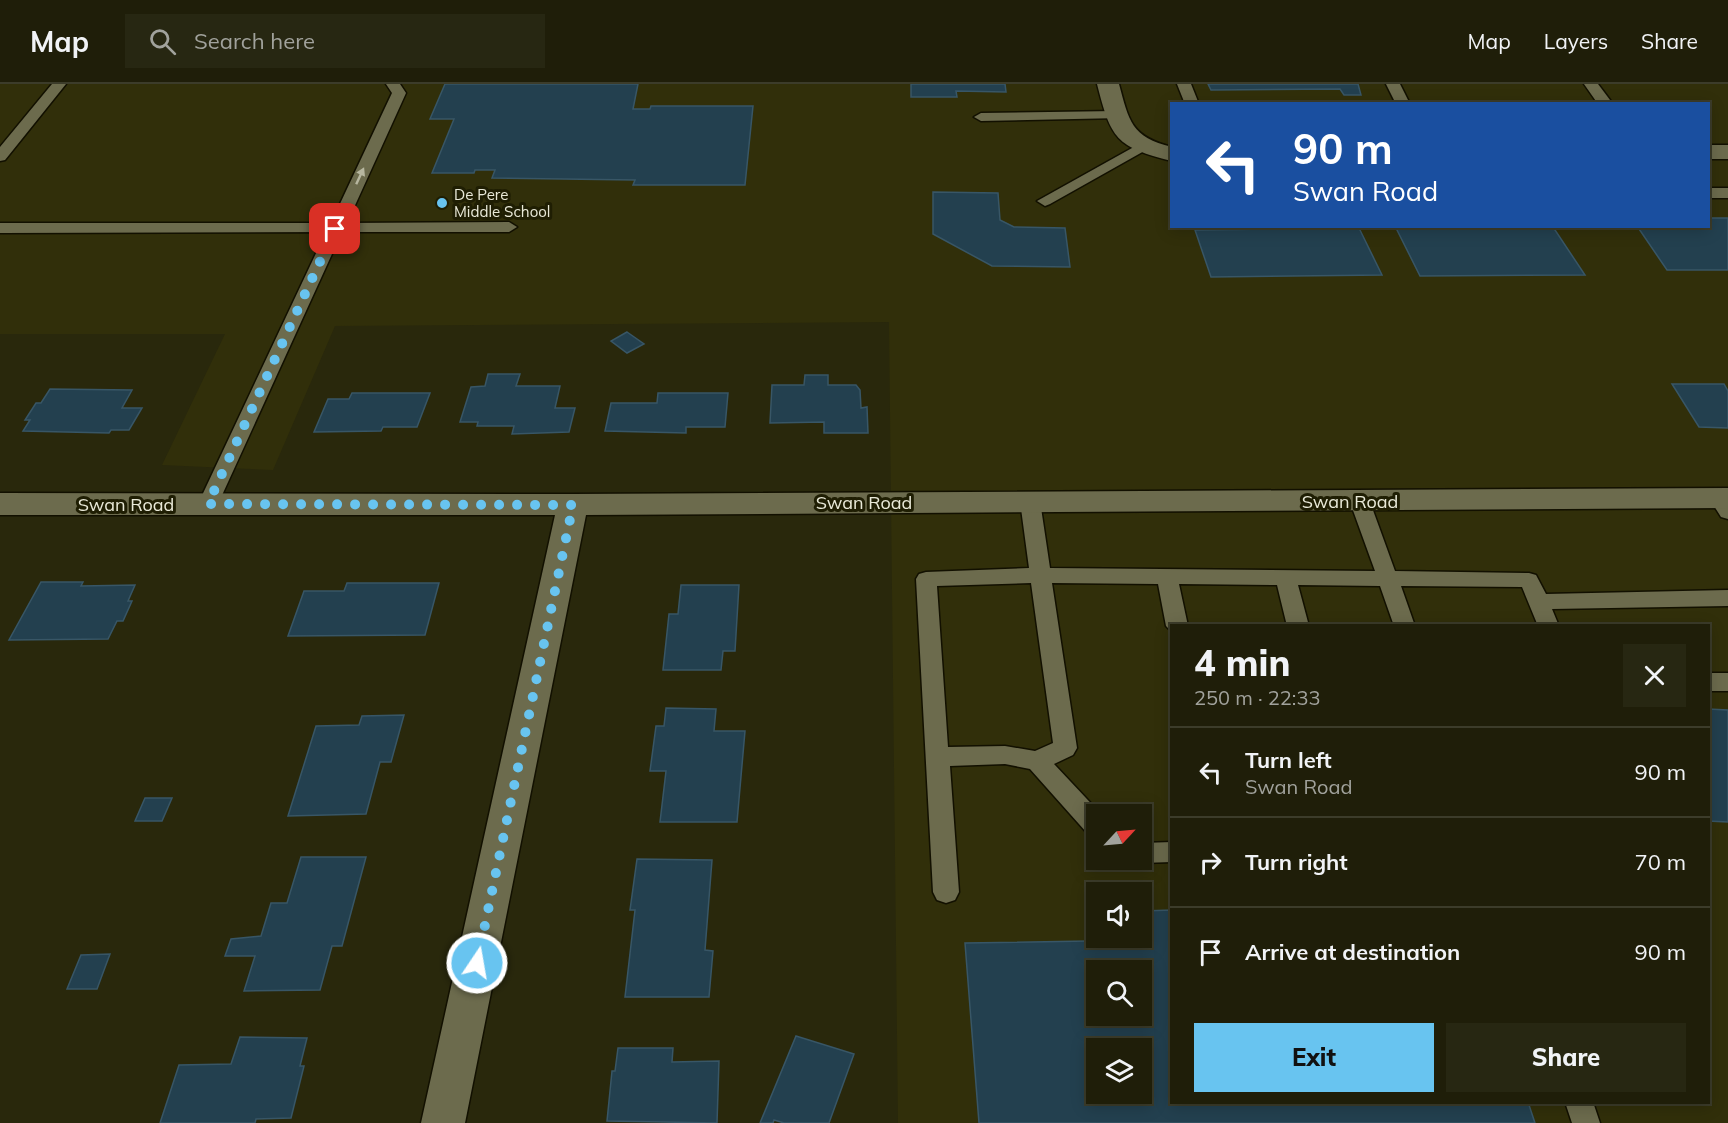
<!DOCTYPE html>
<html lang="en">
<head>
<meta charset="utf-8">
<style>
	:root { --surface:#1f1e09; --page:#272712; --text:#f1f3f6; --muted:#a1a29c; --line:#3c3c2a; --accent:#68c4f0 }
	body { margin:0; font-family:Mulish,sans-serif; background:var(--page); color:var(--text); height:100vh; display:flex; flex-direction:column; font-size:22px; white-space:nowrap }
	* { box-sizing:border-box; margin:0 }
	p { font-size:20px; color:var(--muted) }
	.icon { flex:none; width:33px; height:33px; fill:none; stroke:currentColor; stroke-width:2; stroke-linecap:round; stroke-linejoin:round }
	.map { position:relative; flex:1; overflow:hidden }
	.panel { position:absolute; left:1170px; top:540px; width:540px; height:480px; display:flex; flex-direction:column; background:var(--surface); border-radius:0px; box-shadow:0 3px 15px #0003,0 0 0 2px var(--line) }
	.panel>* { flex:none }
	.top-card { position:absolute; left:1170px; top:18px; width:540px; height:126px; border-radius:0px; box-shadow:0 3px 15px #0003,0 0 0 2px var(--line); background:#1a4fa0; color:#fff; overflow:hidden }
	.needle { width:39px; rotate:64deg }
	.tools { position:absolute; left:1086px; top:720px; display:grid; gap:12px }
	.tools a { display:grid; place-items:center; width:66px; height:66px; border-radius:0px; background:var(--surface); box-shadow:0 3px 15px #0003,0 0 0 2px var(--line); font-size:30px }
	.pin { position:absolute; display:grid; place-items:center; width:51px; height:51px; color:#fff; margin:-26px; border-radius:12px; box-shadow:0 3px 9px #0006 }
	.me { position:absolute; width:66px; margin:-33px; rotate:12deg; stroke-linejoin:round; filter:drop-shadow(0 0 4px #0008) }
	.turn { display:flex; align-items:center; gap:21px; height:126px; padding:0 24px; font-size:27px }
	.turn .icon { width:78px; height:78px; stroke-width:2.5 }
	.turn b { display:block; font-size:42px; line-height:51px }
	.round { display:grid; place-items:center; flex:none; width:63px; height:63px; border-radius:0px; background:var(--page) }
	.headline { display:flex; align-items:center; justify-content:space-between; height:102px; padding:0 24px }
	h1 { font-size:36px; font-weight:800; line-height:45px }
	.primary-button { display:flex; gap:12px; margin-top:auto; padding:12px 24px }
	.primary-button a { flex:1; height:69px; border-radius:0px; background:var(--accent); color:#111; font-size:24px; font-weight:800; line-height:69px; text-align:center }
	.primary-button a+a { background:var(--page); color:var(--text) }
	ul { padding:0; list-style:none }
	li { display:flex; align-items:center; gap:18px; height:90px; padding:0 24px; border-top:2px solid var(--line) }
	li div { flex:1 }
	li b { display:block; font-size:22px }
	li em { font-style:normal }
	header { display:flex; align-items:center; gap:36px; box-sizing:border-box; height:84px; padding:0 30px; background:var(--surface); border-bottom:2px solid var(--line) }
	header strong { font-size:28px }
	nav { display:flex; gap:33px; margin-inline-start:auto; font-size:21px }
	.search { width:420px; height:54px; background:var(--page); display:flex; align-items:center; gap:15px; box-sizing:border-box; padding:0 21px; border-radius:0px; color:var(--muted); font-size:22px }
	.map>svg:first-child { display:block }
	.built { fill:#312f0a; fill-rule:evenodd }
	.building { fill:#23404f; stroke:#385666; stroke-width:1.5; fill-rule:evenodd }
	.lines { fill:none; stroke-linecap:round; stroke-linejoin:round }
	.service-casing { stroke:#121000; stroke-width:3 }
	.minor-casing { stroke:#121000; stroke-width:3 }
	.service { fill:#6c6b4d; fill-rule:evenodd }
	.minor { fill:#6c6b4d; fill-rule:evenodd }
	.oneway { fill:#b7b7a0 }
	.route { stroke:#68c4f0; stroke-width:10; stroke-dasharray:0 18 }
	.poi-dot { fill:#68c4f0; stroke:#1f1e03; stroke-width:2 }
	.labels { text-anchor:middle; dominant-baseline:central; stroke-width:6; stroke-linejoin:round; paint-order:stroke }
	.far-poi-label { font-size:15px; fill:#e9e9d8; stroke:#1f1e03; text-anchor:start }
	.street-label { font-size:18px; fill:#e9e9d8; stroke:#1f1e03 }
</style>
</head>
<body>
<header>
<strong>Map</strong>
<div class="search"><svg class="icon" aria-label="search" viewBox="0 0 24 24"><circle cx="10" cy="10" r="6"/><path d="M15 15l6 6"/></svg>Search here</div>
<nav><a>Map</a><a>Layers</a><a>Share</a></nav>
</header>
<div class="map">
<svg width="1728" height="1039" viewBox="0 0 1728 1039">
	<rect width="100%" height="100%" fill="#29280c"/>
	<!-- built -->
	<path class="built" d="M 0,0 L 1728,0 L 1728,1039 L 898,1039 L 889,238 L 335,242 L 273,386 L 162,381 L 225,250 L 0,250 ZM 1172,20 L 1708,20 L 1708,142 L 1172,142 ZM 1172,542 L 1708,542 L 1708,1018 L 1172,1018 ZM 1096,730 L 1142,730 L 1142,776 L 1096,776 ZM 1096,808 L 1142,808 L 1142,854 L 1096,854 ZM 1096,886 L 1142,886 L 1142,932 L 1096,932 ZM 1096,964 L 1142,964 L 1142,1010 L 1096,1010 Z"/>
	<!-- building -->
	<path class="building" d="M 445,0 L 638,0 L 633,25 L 650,25 L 651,22 L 753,22 L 745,101 L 633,101 L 635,96 L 492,94 L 495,86 L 475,86 L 474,89 L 432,89 L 454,35 L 430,35 Z
		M 911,0 L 1005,0 L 1006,8 L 956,7 L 957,13 L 911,13 Z
		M 1208,0 L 1358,0 L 1361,11 L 1344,11 L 1340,5 L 1211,6 Z
		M 933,108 L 998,109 L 1000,136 L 1014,143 L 1065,144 L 1070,183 L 992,182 L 933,150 Z
		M 1708,134 L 1728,134 L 1728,186 L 1667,186 L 1637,142 L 1708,142 Z
		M 1553,143 L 1585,191 L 1420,192 L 1396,144 Z
		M 1359,144 L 1382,191 L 1211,193 L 1195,146 Z
		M 627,248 L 644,260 L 627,269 L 611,257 Z
		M 488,290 L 520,290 L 516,302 L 560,302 L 555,324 L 575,324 L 569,348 L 512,350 L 514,342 L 477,342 L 478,338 L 460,338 L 471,303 L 485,302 Z
		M 805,291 L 828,291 L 828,301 L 856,301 L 860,306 L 861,324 L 867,323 L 868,349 L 824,349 L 824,338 L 770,339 L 772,301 L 804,301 Z
		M 1672,300 L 1724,300 L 1728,307 L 1728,344 L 1699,343 Z
		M 50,305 L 132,306 L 122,324 L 142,324 L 129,346 L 111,346 L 109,349 L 23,347 L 30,336 L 25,336 L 36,319 L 41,319 Z
		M 352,309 L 430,309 L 417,343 L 383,343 L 381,347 L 314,348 L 328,315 L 349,315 Z
		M 658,309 L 728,309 L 725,343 L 686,343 L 686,349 L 605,347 L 611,319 L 657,319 Z
		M 41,498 L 83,498 L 81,502 L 135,501 L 128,517 L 132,517 L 123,537 L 117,537 L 108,555 L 9,556 Z
		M 347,499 L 439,499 L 425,551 L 288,552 L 304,507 L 344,507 Z
		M 681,501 L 739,501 L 735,567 L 723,567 L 721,586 L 663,586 L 669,530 L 678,530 Z
		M 666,624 L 716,625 L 714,647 L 745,647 L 737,738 L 660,738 L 666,687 L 650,687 L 656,642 L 664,642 Z
		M 1708,625 L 1728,626 L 1728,738 L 1708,737 Z
		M 404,631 L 391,678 L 380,678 L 366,730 L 288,732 L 316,642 L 359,641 L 362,632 Z
		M 145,714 L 172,714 L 162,737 L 135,737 Z
		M 301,773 L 366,773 L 342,862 L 332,862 L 320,906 L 244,907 L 255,872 L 225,872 L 231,855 L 261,852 L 271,819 L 287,819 Z
		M 637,775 L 712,776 L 705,866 L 713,867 L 709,913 L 625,913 L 635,826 L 630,826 Z
		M 1172,826 L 1172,1018 L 1528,1018 L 1535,1039 L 979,1039 L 965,859 L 1147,856 L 1142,827 ZM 1096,886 L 1142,886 L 1142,932 L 1096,932 ZM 1096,964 L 1142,964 L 1142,1010 L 1096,1010 Z
		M 110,870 L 97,905 L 67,905 L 81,871 Z
		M 796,952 L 854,970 L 829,1039 L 784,1039 L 774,1036 L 773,1039 L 760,1039 Z
		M 240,953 L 307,954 L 300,982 L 304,982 L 291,1034 L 256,1035 L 255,1039 L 160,1039 L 179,981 L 231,980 Z
		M 618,964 L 673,964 L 672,978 L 719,977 L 717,1039 L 607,1037 L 612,987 L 615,987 Z"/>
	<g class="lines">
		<defs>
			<path id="service" d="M 52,0 L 66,0 L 5,76 L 0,77 L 0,63 Z
				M 386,0 L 400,0 L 406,9 L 347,139 L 509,138 L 517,143 L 509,148 L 342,148 L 218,420 L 215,425 L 201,425 L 198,420 L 326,148 L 0,149 L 0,139 L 331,139 L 392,9 Z
				M 1177,0 L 1191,0 L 1199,20 L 1185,20 Z
				M 1386,0 L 1400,0 L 1410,20 L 1396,20 Z
				M 1584,0 L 1598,0 L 1613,20 L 1598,20 Z
				M 1116,27 L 1121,28 L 1121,34 L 981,37 L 974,33 L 981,29 Z
				M 1141,59 L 1146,60 L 1148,63 L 1146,66 L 1050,120 L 1045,122 L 1037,117 Z
				M 1708,104 L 1728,104 L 1728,114 L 1708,114 Z
				M 1719,407 L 1728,413 L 1728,435 L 1721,433 L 1709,414 L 1712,409 Z
				M 1030,410 L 1037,412 L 1040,417 L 1050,484 L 1375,487 L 1350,418 L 1353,413 L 1367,413 L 1370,418 L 1395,487 L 1529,489 L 1536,491 L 1546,510 L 1728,506 L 1728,522 L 1552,525 L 1559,542 L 1538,542 L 1522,503 L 1401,502 L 1415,542 L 1394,542 L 1380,502 L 1298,501 L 1309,542 L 1287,542 L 1277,501 L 1179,500 L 1188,542 L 1172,542 L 1172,548 L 1166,542 L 1158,500 L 1052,499 L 1077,664 L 1073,671 L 1054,680 L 1101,730 L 1096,730 L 1096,752 L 1087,749 L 1030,685 L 1005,680 L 950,682 L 959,808 L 955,816 L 946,819 L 937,816 L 933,808 L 916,495 L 919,490 L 926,488 L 1029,484 L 1020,417 L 1023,412 ZM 1031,499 L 1053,659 L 1035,667 L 1005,662 L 948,663 L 937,502 Z
				M 1708,589 L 1728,589 L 1728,607 L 1708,607 Z
				M 1172,758 L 1172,778 L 1142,779 L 1133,776 L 1142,776 L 1142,759 Z
				M 1565,1018 L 1593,1018 L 1600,1039 L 1572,1039 Z"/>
			<path id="minor" d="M 1097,0 L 1119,0 C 1129,37 1131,53 1172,63 L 1172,77 C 1116,63 1111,55 1097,0 Z
				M 1708,61 L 1728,61 L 1728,75 L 1708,75 Z
				M 1728,404 L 1728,424 L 586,431 L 465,1039 L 421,1039 L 555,431 L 0,431 L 0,409 L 573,410 Z"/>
		</defs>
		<!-- service casing -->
		<use href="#service" class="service-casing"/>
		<!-- minor casing -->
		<use href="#minor" class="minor-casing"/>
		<!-- service -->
		<use href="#service" class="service"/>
		<!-- minor -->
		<use href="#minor" class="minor"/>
	</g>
	<!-- one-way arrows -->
	<defs><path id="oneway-solid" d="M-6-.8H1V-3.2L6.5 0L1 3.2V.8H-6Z" transform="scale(1.5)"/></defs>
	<use class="oneway" href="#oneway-solid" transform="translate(360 92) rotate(-65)"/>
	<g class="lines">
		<!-- route -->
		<path class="route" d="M 335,145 L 208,420 L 573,421 L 477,879"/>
	</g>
	<!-- markers -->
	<circle class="poi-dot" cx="442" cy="119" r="6"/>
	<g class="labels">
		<!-- far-poi labels -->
		<g class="far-poi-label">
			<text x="454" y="110">De Pere<tspan x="454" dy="17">Middle School</tspan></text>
		</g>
		<!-- street labels -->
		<g class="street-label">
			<text x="1350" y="417">Swan Road</text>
			<text x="864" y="418">Swan Road</text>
			<text x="126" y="420">Swan Road</text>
		</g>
	</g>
</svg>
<div class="tools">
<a><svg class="needle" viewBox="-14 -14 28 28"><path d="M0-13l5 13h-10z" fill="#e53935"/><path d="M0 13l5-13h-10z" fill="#a1a29c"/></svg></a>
<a><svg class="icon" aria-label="sound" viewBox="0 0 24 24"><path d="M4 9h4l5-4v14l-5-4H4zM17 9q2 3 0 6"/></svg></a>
<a><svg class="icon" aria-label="search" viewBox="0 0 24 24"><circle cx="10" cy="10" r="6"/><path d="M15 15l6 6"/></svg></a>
<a><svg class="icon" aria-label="layers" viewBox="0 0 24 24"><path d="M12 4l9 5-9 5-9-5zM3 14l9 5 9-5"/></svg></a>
</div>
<div class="pin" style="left:335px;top:145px;background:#d93025"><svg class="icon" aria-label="arrive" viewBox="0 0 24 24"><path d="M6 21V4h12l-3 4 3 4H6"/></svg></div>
<svg class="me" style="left:477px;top:879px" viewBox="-20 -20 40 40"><circle r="17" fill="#68c4f0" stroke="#fff" stroke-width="3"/><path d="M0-11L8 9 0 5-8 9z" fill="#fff"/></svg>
<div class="top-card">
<div class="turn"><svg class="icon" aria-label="left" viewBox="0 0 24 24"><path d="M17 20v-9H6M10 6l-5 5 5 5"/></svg><div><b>90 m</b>Swan Road</div></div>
</div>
<section class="panel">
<div class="headline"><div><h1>4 min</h1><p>250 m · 22:33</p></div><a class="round"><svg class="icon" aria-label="close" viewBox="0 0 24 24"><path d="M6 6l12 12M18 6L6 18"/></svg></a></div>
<ul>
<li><svg class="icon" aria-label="left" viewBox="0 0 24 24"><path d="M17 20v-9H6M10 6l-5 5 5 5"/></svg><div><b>Turn left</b><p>Swan Road</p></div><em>90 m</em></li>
<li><svg class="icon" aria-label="right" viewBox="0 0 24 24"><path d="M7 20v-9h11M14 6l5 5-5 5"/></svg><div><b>Turn right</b></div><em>70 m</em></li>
<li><svg class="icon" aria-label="arrive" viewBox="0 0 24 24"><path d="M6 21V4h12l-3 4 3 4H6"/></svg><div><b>Arrive at destination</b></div><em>90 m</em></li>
</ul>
<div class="primary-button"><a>Exit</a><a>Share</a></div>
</section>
</div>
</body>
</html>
